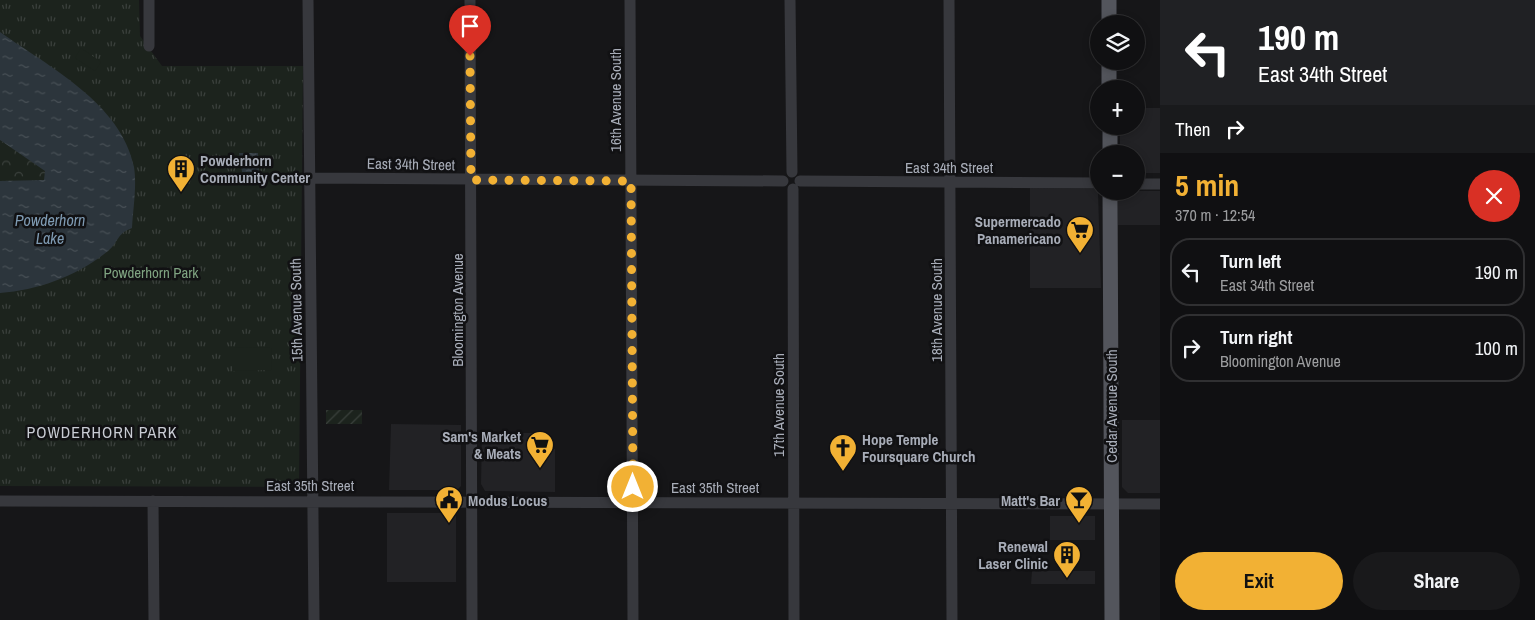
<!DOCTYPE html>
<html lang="en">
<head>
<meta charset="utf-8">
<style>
	:root { --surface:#101012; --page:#19191b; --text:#f1f3f6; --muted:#9c9d9f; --line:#303032; --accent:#f2b134 }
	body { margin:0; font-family:"Archivo Narrow",sans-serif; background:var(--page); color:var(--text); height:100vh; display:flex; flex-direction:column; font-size:19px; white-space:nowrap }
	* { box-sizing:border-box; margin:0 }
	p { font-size:16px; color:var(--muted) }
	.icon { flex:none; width:28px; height:28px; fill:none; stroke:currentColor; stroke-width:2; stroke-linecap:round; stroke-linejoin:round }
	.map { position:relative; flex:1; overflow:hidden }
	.details { display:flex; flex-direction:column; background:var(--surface); width:375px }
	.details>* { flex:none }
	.guide { background:#202124; color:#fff; overflow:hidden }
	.tools { position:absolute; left:1090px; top:15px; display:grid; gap:10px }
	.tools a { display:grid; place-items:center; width:55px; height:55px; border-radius:50%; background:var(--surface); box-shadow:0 2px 8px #0003,0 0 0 1px var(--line); font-size:25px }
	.pin { position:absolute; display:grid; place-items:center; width:42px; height:42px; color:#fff; margin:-51px -21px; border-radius:50% 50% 50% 0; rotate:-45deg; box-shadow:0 0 5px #0007 }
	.pin .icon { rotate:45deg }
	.me { position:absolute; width:55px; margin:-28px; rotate:0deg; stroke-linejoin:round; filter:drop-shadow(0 0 4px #0008) }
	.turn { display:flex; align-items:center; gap:18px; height:105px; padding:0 15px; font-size:22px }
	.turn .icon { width:65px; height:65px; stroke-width:2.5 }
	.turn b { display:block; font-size:35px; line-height:42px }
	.then { display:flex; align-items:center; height:48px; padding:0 15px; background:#0003; gap:10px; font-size:19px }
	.round { display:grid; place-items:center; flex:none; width:52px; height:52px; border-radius:26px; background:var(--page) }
	.overview { display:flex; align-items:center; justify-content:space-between; height:85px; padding:0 15px }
	h1 { font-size:30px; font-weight:700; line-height:38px; color:var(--accent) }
	.primary-button { display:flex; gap:10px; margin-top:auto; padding:10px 15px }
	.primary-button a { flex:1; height:58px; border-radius:30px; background:var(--accent); color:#111; font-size:20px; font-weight:700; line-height:58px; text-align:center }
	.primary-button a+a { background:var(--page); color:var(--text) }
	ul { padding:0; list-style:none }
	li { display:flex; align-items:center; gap:15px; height:68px; margin:0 10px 8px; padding:0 5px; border:2px solid var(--line); border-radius:20px }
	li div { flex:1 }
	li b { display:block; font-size:19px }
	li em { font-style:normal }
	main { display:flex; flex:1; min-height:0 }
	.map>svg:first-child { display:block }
	.built { fill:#222225 }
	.grass { fill:url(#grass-tufts) }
	.forest { fill:url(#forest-crowns) }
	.garden { fill:url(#garden-furrows) }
	.pitch { fill:#1c231d }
	.water { fill:url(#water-ripples) }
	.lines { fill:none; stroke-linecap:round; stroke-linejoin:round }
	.minor { stroke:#37383d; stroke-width:11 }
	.major { stroke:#53555c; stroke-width:15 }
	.route { stroke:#f2b134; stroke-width:9; stroke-dasharray:0 16.2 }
	.labels { text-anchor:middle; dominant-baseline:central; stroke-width:5; stroke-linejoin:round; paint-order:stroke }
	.street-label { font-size:15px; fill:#a8adb8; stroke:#111113 }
	.poi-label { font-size:15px; font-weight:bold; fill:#a8adb8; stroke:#111113; text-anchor:end }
	.park-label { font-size:15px; fill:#7fa381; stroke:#111113 }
	.water-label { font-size:16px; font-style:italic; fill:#7f9bb3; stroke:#111113 }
	.neighbourhood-label { font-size:16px; letter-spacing:1px; fill:#c9ccd4; stroke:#111113 }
</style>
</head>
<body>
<main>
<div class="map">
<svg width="1160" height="620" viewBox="0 0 1160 620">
	<defs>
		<pattern id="grass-tufts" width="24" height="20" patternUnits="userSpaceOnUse" patternTransform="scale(1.25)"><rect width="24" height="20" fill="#1c231d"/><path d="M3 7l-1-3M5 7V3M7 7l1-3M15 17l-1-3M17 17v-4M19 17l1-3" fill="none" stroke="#3a403c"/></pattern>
		<pattern id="forest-crowns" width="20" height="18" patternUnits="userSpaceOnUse" patternTransform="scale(1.25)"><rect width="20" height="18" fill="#1c231d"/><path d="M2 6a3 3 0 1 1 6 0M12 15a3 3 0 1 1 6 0" fill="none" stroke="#3a403c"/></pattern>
		<pattern id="garden-furrows" width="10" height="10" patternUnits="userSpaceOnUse" patternTransform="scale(1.25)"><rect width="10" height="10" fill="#1c231d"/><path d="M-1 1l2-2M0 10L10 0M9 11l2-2" fill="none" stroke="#3a403c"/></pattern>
		<pattern id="water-ripples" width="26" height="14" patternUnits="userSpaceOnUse" patternTransform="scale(1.25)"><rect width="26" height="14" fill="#2c353c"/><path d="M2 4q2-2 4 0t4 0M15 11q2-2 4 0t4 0" fill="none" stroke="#485056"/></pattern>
	</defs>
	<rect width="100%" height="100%" fill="#161618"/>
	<!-- built -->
	<path class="built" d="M 1136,108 L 1160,108 L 1160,173 L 1136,173 L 1136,154 L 1120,154 L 1120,126 L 1136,126 Z
		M 1030,188 L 1095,189 L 1098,192 L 1101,288 L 1030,288 Z
		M 1124,191 L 1160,191 L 1160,225 L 1118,225 L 1118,199 Z
		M 1160,420 L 1160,493 L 1128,493 L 1122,487 L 1122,420 Z
		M 391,424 L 461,425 L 461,486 L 457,490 L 389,490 Z
		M 482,433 L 536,433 L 535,449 L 555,449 L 555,492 L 485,491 L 481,484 Z
		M 456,513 L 456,582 L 387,582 L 387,513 Z
		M 1050,516 L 1095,516 L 1095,540 L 1050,540 Z
		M 1032,571 L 1095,571 L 1095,584 L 1031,584 Z"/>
	<!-- grass -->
	<path class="grass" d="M 0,0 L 139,0 L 140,36 L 162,66 L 303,66 L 299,487 L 0,486 Z"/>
	<!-- forest -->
	<path class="forest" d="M 0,140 L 46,171 L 44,180 L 0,181 Z"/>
	<!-- garden -->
	<path class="garden" d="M 326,410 L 362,410 L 362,424 L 326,424 Z"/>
	<!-- pitch -->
	<path class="pitch" d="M 81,48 L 101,62 L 95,71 L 75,58 Z
		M 271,347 L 272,370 L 233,371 L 233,348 Z"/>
	<!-- water -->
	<path class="water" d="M 0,32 C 49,67 121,103 134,167 C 137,186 133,209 132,228 C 116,234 119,242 108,251 C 77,276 39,290 0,293 L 0,181 L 44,180 L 45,171 L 0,140 Z
		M 239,153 L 258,153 L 259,172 L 242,172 Z"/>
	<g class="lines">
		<!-- minor -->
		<path class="minor" d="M 149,0 L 149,46
			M 308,0 L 314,620
			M 470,0 L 472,620
			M 630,0 L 633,620
			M 790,0 L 792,172
			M 949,0 L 952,620
			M 309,178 L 783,181
			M 800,181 L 1099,183
			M 1136,184 L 1160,184
			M 793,189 L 794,620
			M 0,501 L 1160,504
			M 153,501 L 154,620"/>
		<!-- major -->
		<path class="major" d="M 1109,0 L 1109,24
			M 1109,61 L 1109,89
			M 1110,126 L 1110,154
			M 1110,191 L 1112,620"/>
	</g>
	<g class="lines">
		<!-- route -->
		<path class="route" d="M 470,56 L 471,180 L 631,181 L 633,487"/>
	</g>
	<!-- icons -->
	<defs>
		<symbol id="building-pin" viewBox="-11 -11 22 30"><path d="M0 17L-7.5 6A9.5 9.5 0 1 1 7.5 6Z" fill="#f2b134" stroke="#111113"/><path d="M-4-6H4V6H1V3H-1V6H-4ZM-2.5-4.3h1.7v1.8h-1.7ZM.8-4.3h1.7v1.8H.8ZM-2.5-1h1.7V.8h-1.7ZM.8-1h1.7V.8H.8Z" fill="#111"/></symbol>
		<symbol id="supermarket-pin" viewBox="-11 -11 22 30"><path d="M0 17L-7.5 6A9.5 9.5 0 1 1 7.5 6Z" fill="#f2b134" stroke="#111113"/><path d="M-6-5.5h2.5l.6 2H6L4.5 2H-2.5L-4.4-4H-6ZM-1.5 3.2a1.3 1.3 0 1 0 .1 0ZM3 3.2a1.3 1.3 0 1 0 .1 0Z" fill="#111"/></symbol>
		<symbol id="church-pin" viewBox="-11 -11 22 30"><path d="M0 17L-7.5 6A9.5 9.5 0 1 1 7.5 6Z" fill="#f2b134" stroke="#111113"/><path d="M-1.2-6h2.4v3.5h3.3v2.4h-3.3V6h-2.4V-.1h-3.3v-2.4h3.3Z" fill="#111"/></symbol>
		<symbol id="civic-pin" viewBox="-11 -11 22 30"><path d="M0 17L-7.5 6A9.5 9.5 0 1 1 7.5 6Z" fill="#f2b134" stroke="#111113"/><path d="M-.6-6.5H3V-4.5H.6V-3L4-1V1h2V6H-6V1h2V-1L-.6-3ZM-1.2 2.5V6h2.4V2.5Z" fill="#111"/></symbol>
		<symbol id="bar-pin" viewBox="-11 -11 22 30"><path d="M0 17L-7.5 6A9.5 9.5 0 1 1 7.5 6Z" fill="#f2b134" stroke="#111113"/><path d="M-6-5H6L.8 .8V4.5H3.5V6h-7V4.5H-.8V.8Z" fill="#111"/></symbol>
	</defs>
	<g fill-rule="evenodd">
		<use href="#building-pin" x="165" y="153" width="32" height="43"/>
		<use href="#supermarket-pin" x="1064" y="214" width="32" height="43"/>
		<use href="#supermarket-pin" x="524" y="429" width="32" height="43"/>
		<use href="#church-pin" x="827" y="432" width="32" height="43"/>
		<use href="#civic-pin" x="433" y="484" width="32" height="43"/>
		<use href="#bar-pin" x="1063" y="484" width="32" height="43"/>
		<use href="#building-pin" x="1051" y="539" width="32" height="43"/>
	</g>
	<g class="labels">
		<!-- street labels -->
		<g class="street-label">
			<text transform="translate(615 100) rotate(-90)">16th Avenue South</text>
			<text transform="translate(411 164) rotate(1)">East 34th Street</text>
			<text x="949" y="167">East 34th Street</text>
			<text transform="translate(296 310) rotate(-91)">15th Avenue South</text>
			<text transform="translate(457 310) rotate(-90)">Bloomington Avenue</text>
			<text transform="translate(936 310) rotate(-90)">18th Avenue South</text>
			<text transform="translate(778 405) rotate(-90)">17th Avenue South</text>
			<text transform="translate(1111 406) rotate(-90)">Cedar Avenue South</text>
			<text x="310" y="485">East 35th Street</text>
			<text x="715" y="487">East 35th Street</text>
		</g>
		<!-- poi labels -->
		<g class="poi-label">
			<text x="200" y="160" text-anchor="start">Powderhorn<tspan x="200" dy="17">Community Center</tspan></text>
			<text x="1061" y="221">Supermercado<tspan x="1061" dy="17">Panamericano</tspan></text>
			<text x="521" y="436">Sam's Market<tspan x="521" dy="17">&amp; Meats</tspan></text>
			<text x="862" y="439" text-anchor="start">Hope Temple<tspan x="862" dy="17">Foursquare Church</tspan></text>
			<text x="468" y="500" text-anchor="start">Modus Locus</text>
			<text x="1060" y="500">Matt's Bar</text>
			<text x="1048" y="546">Renewal<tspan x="1048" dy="17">Laser Clinic</tspan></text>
		</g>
		<!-- park labels -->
		<g class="park-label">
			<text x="151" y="272">Powderhorn Park</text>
		</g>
		<!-- water labels -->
		<g class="water-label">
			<text x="50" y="220">Powderhorn<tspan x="50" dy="18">Lake</tspan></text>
		</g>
		<!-- neighbourhood labels -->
		<g class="neighbourhood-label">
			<text x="102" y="432">POWDERHORN PARK</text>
		</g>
	</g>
</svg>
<div class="tools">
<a><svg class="icon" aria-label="layers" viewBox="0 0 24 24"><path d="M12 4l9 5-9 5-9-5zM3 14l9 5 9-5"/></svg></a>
<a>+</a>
<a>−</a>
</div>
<div class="pin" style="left:470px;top:56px;background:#d93025"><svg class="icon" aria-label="arrive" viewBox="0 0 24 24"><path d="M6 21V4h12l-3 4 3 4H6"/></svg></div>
<svg class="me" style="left:633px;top:487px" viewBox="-20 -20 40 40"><circle r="17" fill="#f2b134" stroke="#fff" stroke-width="3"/><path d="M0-11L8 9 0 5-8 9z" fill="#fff"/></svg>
</div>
<section class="details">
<div class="guide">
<div class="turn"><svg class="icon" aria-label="left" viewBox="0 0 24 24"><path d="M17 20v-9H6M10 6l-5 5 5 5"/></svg><div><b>190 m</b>East 34th Street</div></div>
<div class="then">Then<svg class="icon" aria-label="right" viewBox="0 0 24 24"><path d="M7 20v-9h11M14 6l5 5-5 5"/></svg></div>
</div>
<div class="overview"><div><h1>5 min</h1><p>370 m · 12:54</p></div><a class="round" style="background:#d93025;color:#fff"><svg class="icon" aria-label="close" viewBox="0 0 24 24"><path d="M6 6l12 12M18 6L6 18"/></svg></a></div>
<ul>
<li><svg class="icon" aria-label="left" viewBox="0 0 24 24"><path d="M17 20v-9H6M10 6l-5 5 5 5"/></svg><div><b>Turn left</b><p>East 34th Street</p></div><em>190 m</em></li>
<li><svg class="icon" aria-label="right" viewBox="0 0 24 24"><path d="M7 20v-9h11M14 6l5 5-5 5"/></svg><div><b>Turn right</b><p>Bloomington Avenue</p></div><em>100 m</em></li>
</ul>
<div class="primary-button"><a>Exit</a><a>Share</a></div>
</section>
</main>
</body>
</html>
